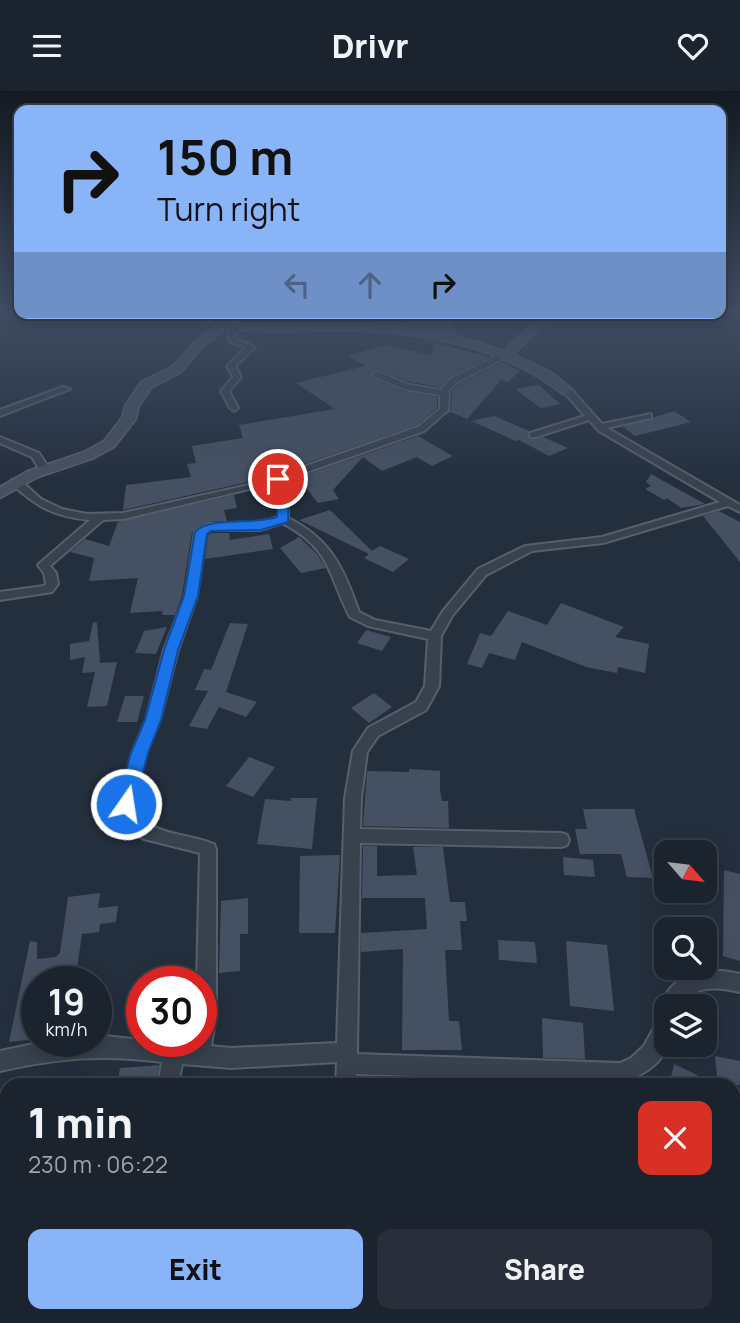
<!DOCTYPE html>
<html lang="en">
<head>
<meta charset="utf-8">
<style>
	:root { --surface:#1b232e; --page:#282f3a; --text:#f1f3f6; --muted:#a0a4aa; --line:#39404a; --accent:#8ab4f8 }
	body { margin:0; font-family:Manrope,sans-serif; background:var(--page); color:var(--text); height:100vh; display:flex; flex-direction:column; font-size:26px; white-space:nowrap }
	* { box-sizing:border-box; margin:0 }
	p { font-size:23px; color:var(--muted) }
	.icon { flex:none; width:38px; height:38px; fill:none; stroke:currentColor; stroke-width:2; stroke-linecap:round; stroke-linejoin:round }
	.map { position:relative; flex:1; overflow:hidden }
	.side { position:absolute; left:0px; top:987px; width:740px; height:245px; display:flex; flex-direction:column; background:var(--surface); border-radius:21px 21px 0 0; box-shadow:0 4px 18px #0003,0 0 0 2px var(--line) }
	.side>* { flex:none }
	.hud { position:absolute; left:14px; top:14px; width:712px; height:214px; border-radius:14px; box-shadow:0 4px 18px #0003,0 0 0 2px var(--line); background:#8ab4f8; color:#111; overflow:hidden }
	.needle { width:46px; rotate:118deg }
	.tools { position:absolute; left:654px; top:749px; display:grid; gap:14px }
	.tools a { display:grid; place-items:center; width:63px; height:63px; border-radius:14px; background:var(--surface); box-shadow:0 4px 18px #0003,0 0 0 2px var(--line); font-size:35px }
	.speed { position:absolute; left:21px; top:875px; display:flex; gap:14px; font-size:35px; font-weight:700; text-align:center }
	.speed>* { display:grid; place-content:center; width:91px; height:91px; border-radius:50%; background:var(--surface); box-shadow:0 4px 18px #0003,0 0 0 2px var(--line); line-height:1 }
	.speed small { font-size:18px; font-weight:400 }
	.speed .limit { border:10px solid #d22; background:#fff; color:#111 }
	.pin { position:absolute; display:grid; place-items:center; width:60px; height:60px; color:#fff; margin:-30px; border:4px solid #fff; border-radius:50%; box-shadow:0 2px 7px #0007 }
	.me { position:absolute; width:77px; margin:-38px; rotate:13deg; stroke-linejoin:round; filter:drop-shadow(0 0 5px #0008) }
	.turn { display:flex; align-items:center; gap:24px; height:147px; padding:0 28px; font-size:32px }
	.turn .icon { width:91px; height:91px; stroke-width:2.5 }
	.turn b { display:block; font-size:49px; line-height:60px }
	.lanes { display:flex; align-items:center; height:66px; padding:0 28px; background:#0003; justify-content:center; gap:35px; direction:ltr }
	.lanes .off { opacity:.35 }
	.round { display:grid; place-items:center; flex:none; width:74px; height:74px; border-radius:14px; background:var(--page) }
	.overview { display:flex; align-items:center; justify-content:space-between; height:119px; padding:0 28px }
	h1 { font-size:42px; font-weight:800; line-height:52px }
	.action { display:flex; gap:14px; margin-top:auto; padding:14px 28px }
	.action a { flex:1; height:80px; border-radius:14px; background:var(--accent); color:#111; font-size:28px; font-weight:800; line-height:80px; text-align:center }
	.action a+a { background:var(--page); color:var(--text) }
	header { display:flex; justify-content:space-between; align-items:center; height:91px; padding:0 28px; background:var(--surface); font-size:32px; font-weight:800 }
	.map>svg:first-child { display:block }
	.building { fill:#455162 }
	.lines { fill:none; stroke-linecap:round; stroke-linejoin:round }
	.street-casing { stroke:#565f6c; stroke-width:4 }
	.secondary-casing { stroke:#565f6c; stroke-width:3 }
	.street { fill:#38414e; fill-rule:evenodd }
	.secondary { fill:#465061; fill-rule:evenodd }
	.route { fill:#1a73e8; stroke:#114b97; stroke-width:2 }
</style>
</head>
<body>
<header><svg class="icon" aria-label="menu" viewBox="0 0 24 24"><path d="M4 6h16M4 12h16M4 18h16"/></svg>Drivr<svg class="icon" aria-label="heart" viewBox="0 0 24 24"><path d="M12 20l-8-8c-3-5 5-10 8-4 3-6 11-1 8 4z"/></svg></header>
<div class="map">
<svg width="740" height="1232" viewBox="0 0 740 1232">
	<rect width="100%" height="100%" fill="#242f3e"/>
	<!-- building -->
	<path class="building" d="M 448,228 L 459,244 L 384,232 Z
		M 425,249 L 489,266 L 449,286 L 440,296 L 411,291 L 381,280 L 372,280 L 373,288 L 404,300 L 437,306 L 437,317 L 417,334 L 257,389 L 123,419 L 126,394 L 191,386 L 187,373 L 196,372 L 192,355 L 243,347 L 239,334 L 335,318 L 296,292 L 365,275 L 348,265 L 385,254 L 431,264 L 434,253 Z
		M 502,271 L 520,280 L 507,292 L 502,288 L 467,328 L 451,321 L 447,323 L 451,319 L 452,300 L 458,294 Z
		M 539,294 L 560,313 L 541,317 L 515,298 Z
		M 674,320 L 691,331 L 635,345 L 623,336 Z
		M 494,325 L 529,340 L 528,348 L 543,346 L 568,357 L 549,365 L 519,349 L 516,350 L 471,330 Z
		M 418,345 L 453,365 L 432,375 L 417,366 L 382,380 L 363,366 L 333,399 L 339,408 L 318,412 L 299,388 L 288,390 Z
		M 651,383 L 685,402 L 705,413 L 681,417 L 667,407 L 664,409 L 645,398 L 651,395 L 646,391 Z
		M 234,404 L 237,417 L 224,419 L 227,430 L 207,431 L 192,441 L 182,504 L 175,524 L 163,524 L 162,520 L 130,522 L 138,487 L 89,490 L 94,467 L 70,461 L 85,448 L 109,455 L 118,431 Z
		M 330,419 L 372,460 L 380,455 L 409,468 L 393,481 L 364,467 L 369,463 L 299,429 Z
		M 719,420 L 740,431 L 740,471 L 703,425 Z
		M 212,442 L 229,442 L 230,449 L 269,443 L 273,458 L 205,468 L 208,444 Z
		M 299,446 L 317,463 L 326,477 L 301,482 L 280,457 Z
		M 561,512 L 624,536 L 615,546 L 649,553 L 645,582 L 618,576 L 617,582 L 586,576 L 522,551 L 515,569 L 489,562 L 482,577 L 467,573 L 480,542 L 491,545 L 508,520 L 547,534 Z
		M 93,531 L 97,532 L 100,572 L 117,571 L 107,615 L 87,616 L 95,581 L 82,582 L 85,566 L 70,569 L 70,553 L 89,550 Z
		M 230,532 L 248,533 L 226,601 L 257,611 L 246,626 L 219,616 L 207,638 L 189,635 L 208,600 L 195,599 L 204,578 L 211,579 Z
		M 167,536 L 156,563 L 135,562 L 144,540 Z
		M 366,539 L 391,546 L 382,560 L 357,552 Z
		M 374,602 L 392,616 L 369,632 L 351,617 Z
		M 125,605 L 144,605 L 137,631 L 117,631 Z
		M 249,666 L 275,676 L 253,706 L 226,695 Z
		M 409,678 L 440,680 L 440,700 L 442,710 L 448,710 L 449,737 L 363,735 L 367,680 L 409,681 Z
		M 291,707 L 317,707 L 312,758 L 257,753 L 265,708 L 291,710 Z
		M 583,718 L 634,718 L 653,787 L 627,786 L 621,763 L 580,763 L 575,738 L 587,738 Z
		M 363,755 L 377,755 L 377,785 L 417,784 L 413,756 L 443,756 L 450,811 L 465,811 L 467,830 L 460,830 L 462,859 L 445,859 L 449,930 L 459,930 L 462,959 L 402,959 L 403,858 L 361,861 L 361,842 L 427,838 L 425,807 L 362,807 Z
		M 340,764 L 335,842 L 299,842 L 300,765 Z
		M 563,766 L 593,769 L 595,786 L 564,784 Z
		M 724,779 L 740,783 L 740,870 L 723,865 Z
		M 100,802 L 98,817 L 118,815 L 116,831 L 100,833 L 99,841 L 82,843 L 75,891 L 37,891 L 37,948 L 9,951 L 30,850 L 37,851 L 37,868 L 56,866 L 60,862 L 68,806 Z
		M 248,807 L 248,843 L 240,843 L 240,880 L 219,882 L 221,810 Z
		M 498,849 L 535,851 L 537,872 L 499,869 Z
		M 566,850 L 607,854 L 614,920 L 570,915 Z
		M 542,927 L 583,932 L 585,968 L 543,967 Z
		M 715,965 L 740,970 L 740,994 L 669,994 L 674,973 L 718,994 Z
		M 159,974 L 156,994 L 117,994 L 120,977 Z"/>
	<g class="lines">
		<defs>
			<path id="street" d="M 219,222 L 227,222 L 224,233 L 220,235 L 216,233 Z
				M 234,235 L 241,237 L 235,243 L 237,248 L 255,256 L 235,275 L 241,286 L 229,300 L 238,317 L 234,320 L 230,317 L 221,300 L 233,286 L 227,275 L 246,257 L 231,251 L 227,243 Z
				M 501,263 L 508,265 L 456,292 L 449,299 L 448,319 L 424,340 L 284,389 L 288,397 L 288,427 C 331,448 344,478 359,521 L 375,529 L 431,540 L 443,520 L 478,478 L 525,455 L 602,446 L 720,411 L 599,340 L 589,329 L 536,346 L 530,346 L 530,342 L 585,325 L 565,302 L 565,298 L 571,298 L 602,333 L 651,323 L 651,327 L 607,337 L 740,414 L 740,421 L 728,415 L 603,452 L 532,460 L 486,484 L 452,525 L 441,545 L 439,595 L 426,619 L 378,645 L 367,661 L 361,707 L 360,738 L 561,742 L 567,744 L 569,749 L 567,754 L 561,756 L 360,752 L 357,963 L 620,972 L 631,967 L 644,955 L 663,920 L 660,915 C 675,879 705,875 740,883 L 740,901 C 717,896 695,893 680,915 L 667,915 C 667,927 669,944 667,954 C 662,975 638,986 620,992 L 356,983 L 356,994 L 336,994 L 337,971 L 231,977 L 182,973 L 178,994 L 158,994 L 162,971 C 102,963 59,967 0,980 L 0,960 L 48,950 L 96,950 L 96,946 L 104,945 L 190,954 L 192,950 L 201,950 L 201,891 L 197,891 L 200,762 L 144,748 L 135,742 L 127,732 L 118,713 L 132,662 L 146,629 L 164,559 L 185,505 L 195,441 L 208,433 L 259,433 L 278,426 L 278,397 L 275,392 L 123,428 L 103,429 L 50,475 L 56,482 L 58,493 L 52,501 L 0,509 L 0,501 L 44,495 L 46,493 L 44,482 L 38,474 L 40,472 L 90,429 C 55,426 37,416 12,393 L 12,389 L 20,389 L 41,408 L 62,418 L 87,423 L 123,422 L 257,392 L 418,336 L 440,318 L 440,304 L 405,298 L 374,286 L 374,282 L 380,282 L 410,294 L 441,299 L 450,288 ZM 282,432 C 331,457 328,483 350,526 L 368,535 L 428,548 L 425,595 L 416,611 L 368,637 L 353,660 L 345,707 L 337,952 L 231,957 L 211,955 L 216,925 L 216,758 L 214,753 C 182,740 149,747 134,713 L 146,662 L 160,629 L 178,559 L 197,505 L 206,442 L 211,439 L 260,439 Z
				M 63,296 L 70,298 L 0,325 L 0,319 Z
				M 0,346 L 39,362 L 50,379 L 41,381 L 32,366 L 0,352 Z
				M 733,1183 L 740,1183 L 740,1207 L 733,1207 Z
				M 160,1225 L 184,1225 L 185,1232 L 161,1232 Z
				M 242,1225 L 281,1225 L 278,1232 L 239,1232 Z"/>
			<path id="secondary" d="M 186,222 C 209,222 230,233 254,234 C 284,235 315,232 345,233 C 397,234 453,241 503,260 L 545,222 L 557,222 L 513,263 L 552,282 L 574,300 L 563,303 C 502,255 417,240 340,239 C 303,239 266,243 228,237 L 204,254 L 181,281 L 151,297 L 139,315 L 136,328 L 114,356 L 94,367 L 38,386 L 0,407 L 0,396 L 28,380 L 84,361 L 104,350 L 122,327 L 125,315 L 141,291 L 173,275 L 196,250 L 217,235 Z"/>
		</defs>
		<!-- street casing -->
		<use href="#street" class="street-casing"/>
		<!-- secondary casing -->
		<use href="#secondary" class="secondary-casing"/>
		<!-- street -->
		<use href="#street" class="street"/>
		<!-- secondary -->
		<use href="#secondary" class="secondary"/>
	</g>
	<!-- sky -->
	<linearGradient id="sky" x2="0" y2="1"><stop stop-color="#141a22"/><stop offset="0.56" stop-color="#3f4d63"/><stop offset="1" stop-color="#3f4d63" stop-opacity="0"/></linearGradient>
	<rect width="740" height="392" fill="url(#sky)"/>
	<!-- route -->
	<path class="route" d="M 278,384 L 282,385 L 289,397 L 288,431 L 261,439 L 211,440 L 207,443 L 198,505 L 178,559 L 161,629 L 148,662 L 135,713 L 132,718 L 120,718 L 117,713 L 131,662 L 145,629 L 164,559 L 184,505 L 195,441 C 209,425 254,434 277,426 L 277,397 L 272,388 Z"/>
</svg>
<div class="tools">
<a><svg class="needle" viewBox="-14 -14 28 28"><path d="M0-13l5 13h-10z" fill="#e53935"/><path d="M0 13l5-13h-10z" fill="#a0a4aa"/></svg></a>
<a><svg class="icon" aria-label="search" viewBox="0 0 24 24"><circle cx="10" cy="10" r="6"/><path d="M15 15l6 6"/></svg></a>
<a><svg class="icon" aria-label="layers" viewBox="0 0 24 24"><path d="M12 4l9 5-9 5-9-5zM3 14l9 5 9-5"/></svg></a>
</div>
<div class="speed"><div>19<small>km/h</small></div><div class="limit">30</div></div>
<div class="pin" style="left:278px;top:388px;background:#d93025"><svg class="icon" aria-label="arrive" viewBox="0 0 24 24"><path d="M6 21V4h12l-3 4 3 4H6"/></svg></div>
<svg class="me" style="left:126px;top:713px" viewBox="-20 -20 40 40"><circle r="17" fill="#1a73e8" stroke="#fff" stroke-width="3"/><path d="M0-11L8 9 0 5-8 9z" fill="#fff"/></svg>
<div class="hud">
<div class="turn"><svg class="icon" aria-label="right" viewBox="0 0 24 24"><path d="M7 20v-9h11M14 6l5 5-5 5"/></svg><div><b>150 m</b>Turn right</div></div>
<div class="lanes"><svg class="icon off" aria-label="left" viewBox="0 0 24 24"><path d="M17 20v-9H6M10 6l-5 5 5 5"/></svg><svg class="icon off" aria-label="ahead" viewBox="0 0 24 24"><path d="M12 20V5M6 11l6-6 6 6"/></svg><svg class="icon" aria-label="right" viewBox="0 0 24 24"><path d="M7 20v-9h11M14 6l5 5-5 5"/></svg></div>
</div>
<section class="side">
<div class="overview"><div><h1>1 min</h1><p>230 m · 06:22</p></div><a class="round" style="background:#d93025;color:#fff"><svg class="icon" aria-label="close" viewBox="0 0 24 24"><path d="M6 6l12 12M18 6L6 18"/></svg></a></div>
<div class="action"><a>Exit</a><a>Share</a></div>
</section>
</div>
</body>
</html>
